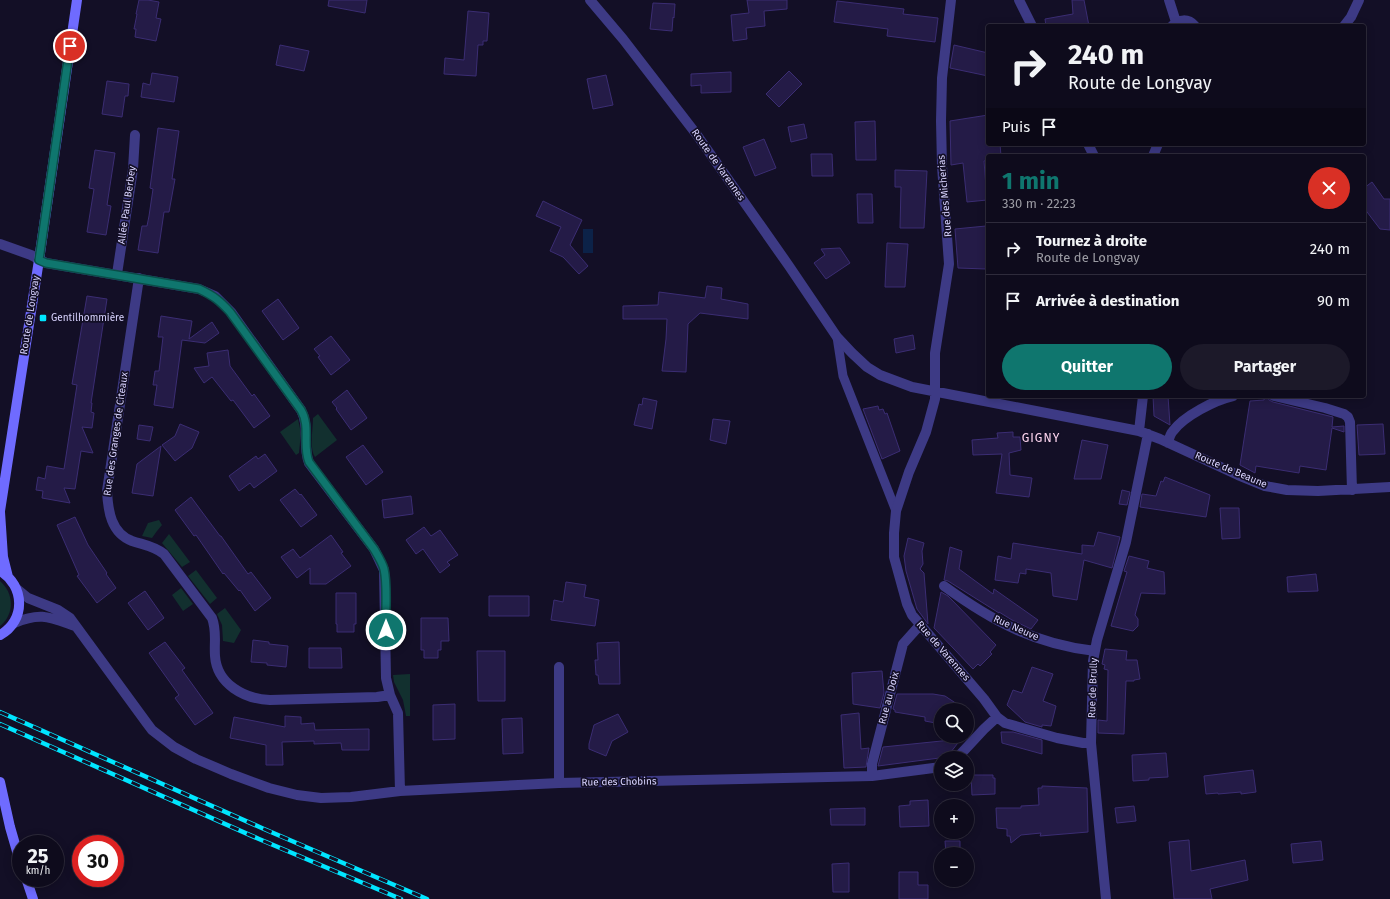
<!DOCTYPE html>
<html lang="fr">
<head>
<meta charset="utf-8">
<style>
	:root { --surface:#0e0b1c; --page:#1c1929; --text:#f1f3f6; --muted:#9b9ba3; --line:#2e2b3b; --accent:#0f766e }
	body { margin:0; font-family:"Fira Sans",sans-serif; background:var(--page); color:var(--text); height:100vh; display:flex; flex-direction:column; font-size:15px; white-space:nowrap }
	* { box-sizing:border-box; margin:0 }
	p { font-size:13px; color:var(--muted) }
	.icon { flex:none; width:22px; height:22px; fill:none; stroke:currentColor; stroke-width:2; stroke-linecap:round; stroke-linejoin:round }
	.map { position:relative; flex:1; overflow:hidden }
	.panel { position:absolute; left:986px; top:154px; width:380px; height:244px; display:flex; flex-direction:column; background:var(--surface); border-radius:4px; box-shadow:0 2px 10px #0003,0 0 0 1px var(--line) }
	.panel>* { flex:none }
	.top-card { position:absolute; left:986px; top:24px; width:380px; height:122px; border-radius:4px; box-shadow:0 2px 10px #0003,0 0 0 1px var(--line); background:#0e0b1c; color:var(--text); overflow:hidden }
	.controls { position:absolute; left:934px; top:703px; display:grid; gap:8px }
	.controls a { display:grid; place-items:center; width:40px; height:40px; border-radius:50%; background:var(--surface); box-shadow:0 2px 10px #0003,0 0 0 1px var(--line); font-size:20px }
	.speed { position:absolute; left:12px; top:835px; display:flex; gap:8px; font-size:20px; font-weight:700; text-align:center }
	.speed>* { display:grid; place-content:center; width:52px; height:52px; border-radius:50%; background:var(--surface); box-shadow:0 2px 10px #0003,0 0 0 1px var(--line); line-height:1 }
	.speed small { font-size:10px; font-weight:400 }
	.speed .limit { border:6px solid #d22; background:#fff; color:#111 }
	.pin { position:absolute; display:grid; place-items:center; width:34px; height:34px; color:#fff; margin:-17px; border:2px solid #fff; border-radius:50%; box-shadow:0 1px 4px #0007 }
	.me { position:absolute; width:44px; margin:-22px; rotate:0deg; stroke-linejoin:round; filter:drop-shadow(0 0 3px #0008) }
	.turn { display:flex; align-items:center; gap:14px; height:84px; padding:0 16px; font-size:18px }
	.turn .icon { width:52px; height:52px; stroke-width:2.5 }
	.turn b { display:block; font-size:28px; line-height:34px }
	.then { display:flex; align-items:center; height:38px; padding:0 16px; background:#0003; gap:8px; font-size:15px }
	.round { display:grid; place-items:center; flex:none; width:42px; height:42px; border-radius:21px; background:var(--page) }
	.headline { display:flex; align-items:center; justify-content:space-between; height:68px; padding:0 16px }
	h1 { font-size:24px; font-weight:700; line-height:30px; color:var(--accent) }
	.action { display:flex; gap:8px; margin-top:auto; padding:8px 16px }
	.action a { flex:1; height:46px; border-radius:24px; background:var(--accent); color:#fff; font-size:16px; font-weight:700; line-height:46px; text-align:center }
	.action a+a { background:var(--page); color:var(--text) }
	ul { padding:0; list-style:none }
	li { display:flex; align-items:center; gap:12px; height:52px; padding:0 16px; border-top:1px solid var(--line) }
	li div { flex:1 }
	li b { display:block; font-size:15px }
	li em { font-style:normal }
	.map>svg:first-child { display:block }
	.green { fill:#12302f }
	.water { fill:#0c2248 }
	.building { fill:#241b47; stroke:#3b2d73 }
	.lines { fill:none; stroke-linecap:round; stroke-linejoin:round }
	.lane { stroke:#3d3a85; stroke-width:9 }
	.street { stroke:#3d3a85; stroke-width:10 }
	.secondary { stroke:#6f6bff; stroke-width:10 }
	.rail-casing { stroke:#00e5ff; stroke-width:4.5 }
	.rail { stroke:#130f26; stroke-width:3; stroke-dasharray:9; stroke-linecap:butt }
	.route-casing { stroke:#0a4d48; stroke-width:10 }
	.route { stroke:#0f766e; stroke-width:7 }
	.poi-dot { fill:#00e5ff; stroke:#130f26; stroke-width:1.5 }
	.labels { text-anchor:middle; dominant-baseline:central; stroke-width:3.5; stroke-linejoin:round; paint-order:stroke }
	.street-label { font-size:10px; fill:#d9d4ff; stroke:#130f26 }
	.poi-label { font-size:10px; fill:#d9d4ff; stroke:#130f26; text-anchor:start }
	.quarter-label { font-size:12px; letter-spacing:1px; fill:#ffd6f0; stroke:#130f26 }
</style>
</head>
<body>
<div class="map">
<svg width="1390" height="899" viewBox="0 0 1390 899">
	<rect width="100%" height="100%" fill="#130f26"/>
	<!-- green -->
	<path class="green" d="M 318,414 L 337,440 L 315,457 C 309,448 313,430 313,418 Z
		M 298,419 L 301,433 L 299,453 L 296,455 L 280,432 Z
		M 159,520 L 162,525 L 157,531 L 152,538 L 142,536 L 148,523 Z
		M 169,534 L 190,562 L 182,567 L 162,543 Z
		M 196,570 L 217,598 L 210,604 L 188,576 Z
		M 0,581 C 14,593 15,614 0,626 Z
		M 181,588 L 193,604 L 183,611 L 172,595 Z
		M 225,608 L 241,630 L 234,643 L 223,641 L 222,625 L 217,614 Z
		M 410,674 L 410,716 L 406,716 L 403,700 L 394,682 L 393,675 Z"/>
	<!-- water -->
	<path class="water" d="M 583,229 L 593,229 L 593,253 L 583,253 Z"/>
	<!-- building -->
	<path class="building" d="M 139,0 L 148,0 L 159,2 L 156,18 L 161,19 L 156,41 L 135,37 L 136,29 L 134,29 L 137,14 L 136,14 Z
		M 329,0 L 367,0 L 365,13 L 328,6 Z
		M 747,0 L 787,0 L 787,9 L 764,11 L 765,26 L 746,28 L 747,39 L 733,41 L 731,15 L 749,13 Z
		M 1072,0 L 1084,0 L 1089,26 L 1046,26 L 1045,19 L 1073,14 Z
		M 837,1 L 904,9 L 903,14 L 938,18 L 935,42 L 887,36 L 888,29 L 834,22 Z
		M 653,3 L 675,4 L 674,18 L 673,17 L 672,31 L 650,29 Z
		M 468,11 L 489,13 L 487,41 L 483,41 L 483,45 L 478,45 L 476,76 L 444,74 L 445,58 L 464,60 Z
		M 280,45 L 309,51 L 304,71 L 276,65 Z
		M 954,45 L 988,53 L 988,76 L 950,68 Z
		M 789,71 L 802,84 L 779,107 L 766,94 Z
		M 731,72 L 731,92 L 701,93 L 701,85 L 691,86 L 691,74 Z
		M 152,73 L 178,77 L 174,102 L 141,97 L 143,83 L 150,85 Z
		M 606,75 L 613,105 L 593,109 L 587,79 Z
		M 107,81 L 129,84 L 128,96 L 125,96 L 122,117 L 102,114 Z
		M 988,115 L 988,144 L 1000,144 L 1001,156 L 988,156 L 988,160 L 984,161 L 987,200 L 967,202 L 963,163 L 951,165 L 950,121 Z
		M 875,121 L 876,160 L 856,160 L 855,122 Z
		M 804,124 L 807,138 L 791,142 L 788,127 Z
		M 158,128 L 179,131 L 172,179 L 175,179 L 169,212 L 164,212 L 158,253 L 138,250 L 142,226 L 147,226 L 149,216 L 153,189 L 150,188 Z
		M 764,139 L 776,168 L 755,176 L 743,147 Z
		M 95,150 L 115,153 L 107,205 L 111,206 L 106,235 L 87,232 L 94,189 L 89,188 Z
		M 811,154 L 832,154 L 833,176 L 812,176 Z
		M 895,170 L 927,171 L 924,228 L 900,228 L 901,187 L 895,187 Z
		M 1372,182 L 1384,199 L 1390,199 L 1390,230 L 1380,229 L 1364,208 L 1364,188 Z
		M 857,194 L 872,194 L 873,223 L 858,223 Z
		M 543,201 L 582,220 L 570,245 L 588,266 L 579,274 L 563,257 L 550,251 L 561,227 L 536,216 Z
		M 986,226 L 986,269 L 958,268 L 955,229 Z
		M 887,243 L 908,244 L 905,287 L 885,287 Z
		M 840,248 L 850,263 L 826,279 L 814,263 L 825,255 L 821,249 Z
		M 707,286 L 722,288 L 721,299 L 748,304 L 748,319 L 700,313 L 688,324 L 686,372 L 662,371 L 666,339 L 667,319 L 623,319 L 623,306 L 658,305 L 659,292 L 705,298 Z
		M 87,296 L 107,299 L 91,403 L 92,403 L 91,412 L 94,413 L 92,428 L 82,427 L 93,453 L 81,451 L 75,489 L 64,488 L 70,503 L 42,498 L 43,491 L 36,490 L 38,477 L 45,479 L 47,466 L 64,469 L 77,385 L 72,384 Z
		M 278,299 L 299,328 L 283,340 L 262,311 Z
		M 161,316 L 192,321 L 189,339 L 212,322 L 219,333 L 205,343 L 182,340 L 173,408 L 154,405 L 157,385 L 153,385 L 155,371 L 159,371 L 163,337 L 158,337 Z
		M 913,335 L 915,349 L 896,353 L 894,339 Z
		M 331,336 L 350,360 L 331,375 L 318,357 L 320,356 L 314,349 Z
		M 228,350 L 230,366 L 252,396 L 254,394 L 270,416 L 254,428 L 233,400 L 231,401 L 212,377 L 204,383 L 194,368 L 209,366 L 207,353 Z
		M 347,390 L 367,418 L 351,430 L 336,409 L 337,408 L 332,402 Z
		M 1153,396 L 1168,396 L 1170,425 L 1154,416 Z
		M 1265,396 L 1268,396 L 1269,400 L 1273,402 L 1333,417 L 1332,427 L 1344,426 L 1344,432 L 1332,428 L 1326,470 L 1300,466 L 1299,473 L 1256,466 L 1255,473 L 1240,465 L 1250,401 L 1264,400 Z
		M 643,398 L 657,401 L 652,429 L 634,425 L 639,404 L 642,405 Z
		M 878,406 L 879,410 L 883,409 L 885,414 L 887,413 L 900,451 L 882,459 L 863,409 Z
		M 713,419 L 730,421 L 726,444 L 710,440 Z
		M 180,424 L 199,432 L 192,448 L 175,461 L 162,445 L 175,436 Z
		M 1383,424 L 1385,454 L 1359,455 L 1357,425 Z
		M 139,425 L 153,427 L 150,441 L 137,439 Z
		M 1013,432 L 1013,437 L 1020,437 L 1021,450 L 1009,453 L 1010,475 L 1032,478 L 1029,497 L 996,493 L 1002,454 L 973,455 L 972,440 L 998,438 L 997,433 Z
		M 1082,440 L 1108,445 L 1101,479 L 1074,479 Z
		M 363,445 L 383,472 L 366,485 L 346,457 Z
		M 161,446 L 153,496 L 132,493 L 137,464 Z
		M 265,454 L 277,471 L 254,488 L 250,483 L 239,491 L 229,476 L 256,456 L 258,459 Z
		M 1165,477 L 1210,495 L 1206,517 L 1140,507 L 1142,494 L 1156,496 L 1161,481 L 1163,482 Z
		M 295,489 L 300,495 L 301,494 L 317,515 L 301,527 L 280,500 Z
		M 1122,490 L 1130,492 L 1127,505 L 1119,504 Z
		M 411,496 L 413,514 L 384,518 L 382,500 Z
		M 191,497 L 220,536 L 221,536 L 248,574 L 251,572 L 271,598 L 255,611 L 240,590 L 239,591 L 224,573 L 223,574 L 196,535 L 194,536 L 175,510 Z
		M 1220,508 L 1239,508 L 1240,538 L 1222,539 Z
		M 75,517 L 88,545 L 107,573 L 106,574 L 116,588 L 97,603 L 77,576 L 79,575 L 57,525 Z
		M 424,527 L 431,536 L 440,530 L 458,555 L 447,562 L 450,565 L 440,573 L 423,549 L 416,554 L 406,540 Z
		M 1098,532 L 1120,537 L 1112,568 L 1084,560 L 1077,600 L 1053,596 L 1051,573 L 1026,569 L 1026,574 L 1020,573 L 1018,583 L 995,580 L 998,556 L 1011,559 L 1013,543 L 1082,554 L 1082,545 L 1094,546 Z
		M 331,535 L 343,552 L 341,553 L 351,566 L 326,584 L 310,584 L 310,568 L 297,578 L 281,557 L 293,549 L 300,558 Z
		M 908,538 L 924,543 L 922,551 L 923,564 L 920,569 L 924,573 L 928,624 L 917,609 L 906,571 L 904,556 Z
		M 950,547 L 962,551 L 959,569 L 993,594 L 994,589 L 1038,620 L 1031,629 L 1012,620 L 999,612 L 999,613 L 948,581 L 944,580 Z
		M 1129,556 L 1149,561 L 1147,568 L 1164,572 L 1165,594 L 1141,593 L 1135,615 L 1138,619 L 1138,626 L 1133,631 L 1111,626 L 1127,572 L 1124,571 Z
		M 1316,574 L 1318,591 L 1288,592 L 1287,577 Z
		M 566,582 L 586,585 L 584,597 L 599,600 L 595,626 L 551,620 L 554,600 L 563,602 Z
		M 145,591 L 164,618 L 148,630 L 128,603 Z
		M 941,592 L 948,596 L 996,645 L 990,652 L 992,654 L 980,666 L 978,664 L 973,669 L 934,628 Z
		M 336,593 L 356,593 L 356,624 L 354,624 L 354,632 L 337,632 L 337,624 L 336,624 Z
		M 489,596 L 529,596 L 529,616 L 489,616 Z
		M 421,618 L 448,618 L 449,641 L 441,641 L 441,650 L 438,650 L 438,658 L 424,658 L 424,650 L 421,650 Z
		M 253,640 L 269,642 L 269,644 L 288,646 L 286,667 L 267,665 L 267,663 L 251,662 Z
		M 165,642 L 185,668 L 182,670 L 213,713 L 195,725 L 175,698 L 179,695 L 149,653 Z
		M 619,642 L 620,684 L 599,684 L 598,675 L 596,675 L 595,660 L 598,660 L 597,643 Z
		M 309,648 L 341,648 L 342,668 L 309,668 Z
		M 1105,649 L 1127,651 L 1126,660 L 1137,660 L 1140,679 L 1134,680 L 1134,681 L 1126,681 L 1124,734 L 1098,733 L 1098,720 L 1107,721 L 1108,670 L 1104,669 L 1105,665 L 1102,664 Z
		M 477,651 L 505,651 L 505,701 L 478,701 Z
		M 1032,667 L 1053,674 L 1043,701 L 1056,706 L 1051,726 L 1042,725 L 1042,727 L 1025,722 L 1007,705 L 1013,690 L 1022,693 Z
		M 882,671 L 884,693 L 880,708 L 853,704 L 852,673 Z
		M 897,694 L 933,694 L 945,696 L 966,710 L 941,710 L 941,724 L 925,721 L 925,717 L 895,712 L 895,710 L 893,709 Z
		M 455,704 L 455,739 L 433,740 L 433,705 Z
		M 859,713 L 861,749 L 869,748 L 866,767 L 844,768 L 841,715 Z
		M 618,714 L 628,732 L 612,741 L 606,756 L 589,749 L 589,744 L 594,725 Z
		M 285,716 L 301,717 L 301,724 L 314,723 L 315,730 L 369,729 L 369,750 L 342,750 L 341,743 L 314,744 L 314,741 L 282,742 L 283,765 L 266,765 L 266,745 L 230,738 L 234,717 L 285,727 Z
		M 522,718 L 523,753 L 503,754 L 502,719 Z
		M 1001,732 L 1013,732 L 1042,740 L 1042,754 L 1002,743 Z
		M 961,739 L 947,757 L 878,766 L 883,747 Z
		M 1166,753 L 1168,777 L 1149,778 L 1149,780 L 1133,781 L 1132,755 Z
		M 1253,770 L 1256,792 L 1241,794 L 1241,792 L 1218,794 L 1218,793 L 1206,794 L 1204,776 Z
		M 971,775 L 993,775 L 993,778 L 995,778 L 995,794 L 972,795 Z
		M 1042,786 L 1087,788 L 1088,832 L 1040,836 L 1041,833 L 1021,835 L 1011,843 L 1010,836 L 1007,836 L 1007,829 L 997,828 L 996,808 L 1021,808 L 1021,806 L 1039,805 L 1038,788 L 1042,788 Z
		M 928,800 L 929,826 L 900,827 L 899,806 L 910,805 L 910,801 Z
		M 1134,806 L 1136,821 L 1117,823 L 1115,808 Z
		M 865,808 L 865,825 L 831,825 L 830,809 Z
		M 1189,840 L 1191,871 L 1245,860 L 1248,880 L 1210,889 L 1212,899 L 1174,899 L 1169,842 Z
		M 945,841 L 960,841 L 960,854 L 946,854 Z
		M 1321,841 L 1323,860 L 1293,863 L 1291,844 Z
		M 849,863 L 849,892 L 833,892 L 832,864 Z
		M 899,872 L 918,872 L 918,885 L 928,885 L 928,899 L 899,899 Z"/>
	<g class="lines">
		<!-- lane -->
		<path class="lane" d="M 837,337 L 843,376 L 896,511"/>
		<!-- street -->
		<path class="street" d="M 590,0 L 623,39 L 697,135 L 789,266 L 837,337 L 852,353 L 867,367 L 880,375 L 912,387 L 1139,431 L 1160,439 L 1238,475 L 1265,486 L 1287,490 L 1318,491 L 1390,487
			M 951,0 L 942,78 L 941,121 L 942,166 L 949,264 L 935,353 L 935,399 L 926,432 L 909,472 L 896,511 L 894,533 L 894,557 L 907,604 L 912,615 L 984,699 L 997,717 L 1005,723 L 1057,738 L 1083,743 L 1091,743
			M 1019,0 L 1032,26
			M 1169,0 L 1176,22
			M 1172,26 C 1179,19 1188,18 1195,26
			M 1344,26 L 1351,17 L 1359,0
			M 1088,144 L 1094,156
			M 1153,156 L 1158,144
			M 0,244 L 31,255 L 46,263 L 199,289 L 215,296 L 231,312 L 301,410 C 310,427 302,445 309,463 L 374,549 L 384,570 L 386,678 L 390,695 L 398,713 L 400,791
			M 117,274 L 133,169 L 135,135
			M 139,278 L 107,491 C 108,511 111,533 132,541 C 144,545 154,546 164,554 L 212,618 C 217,631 214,642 215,656 C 217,684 244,699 270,700 L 377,697 L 390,695
			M 1274,396 L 1325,408 L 1344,414 L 1348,417 L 1350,422 L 1352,490
			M 1139,431 L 1143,396
			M 1168,443 C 1169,439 1170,434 1173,431 C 1184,416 1215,400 1233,396
			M 944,586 C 992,621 1035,644 1095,651
			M 17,589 L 28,598 L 58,610 L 70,618 L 146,722 L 152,730 L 174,747 L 196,759 L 231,774 L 269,788 L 297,795 L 321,798 L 351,797 L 400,791 L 559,783 L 872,776 L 941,767
			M 14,623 C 41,612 49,617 75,626
			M 957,758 L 984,729 L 997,717
			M 872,776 L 872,764 L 903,644 L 920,625
			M 559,783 L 559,667
			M 1106,899 L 1091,743 L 1093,661 L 1097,640 L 1126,542 L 1148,434"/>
		<!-- secondary -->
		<path class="secondary" d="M 0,511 L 39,260 L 77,0
			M 0,512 L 3,557 L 8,577
			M 0,571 C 25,585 26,621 0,635
			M 0,782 L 10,827 L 21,865
			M 26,878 L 33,899"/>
		<defs>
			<path id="rail" d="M 0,712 L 264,829 L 427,899
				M 0,724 L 259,839 L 401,899"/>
		</defs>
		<!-- rail casing -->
		<use href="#rail" class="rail-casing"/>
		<!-- rail -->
		<use href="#rail" class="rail"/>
	</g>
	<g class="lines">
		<defs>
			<path id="route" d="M 70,46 L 39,260 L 46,263 L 199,289 C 214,296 220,301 230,312 L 301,410 C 311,427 302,445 309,462 L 374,549 C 378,556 382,562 384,569 C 388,586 385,612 386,630"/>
		</defs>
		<!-- route casing -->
		<use href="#route" class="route-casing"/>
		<!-- route -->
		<use href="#route" class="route"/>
	</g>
	<!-- markers -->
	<rect class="poi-dot" x="39" y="314" width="8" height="8" rx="2"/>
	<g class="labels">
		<!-- street labels -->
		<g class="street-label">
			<text transform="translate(718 165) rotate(55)">Route de Varennes</text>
			<text transform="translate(945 196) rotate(-95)">Rue des Micherias</text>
			<text transform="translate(127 205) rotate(-82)">Allée Paul Berbey</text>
			<text transform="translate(30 315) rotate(-81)">Route de Longvay</text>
			<text transform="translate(116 434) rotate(-82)">Rue des Granges de Citeaux</text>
			<text transform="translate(1231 470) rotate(23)">Route de Beaune</text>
			<text transform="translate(1016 628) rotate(24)">Rue Neuve</text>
			<text transform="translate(943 651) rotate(49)">Rue de Varennes</text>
			<text transform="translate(1093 688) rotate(-88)">Rue de Brully</text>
			<text transform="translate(889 698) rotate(-75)">Rue au Doix</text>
			<text transform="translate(619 782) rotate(-1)">Rue des Chobins</text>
		</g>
		<!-- poi labels -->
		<g class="poi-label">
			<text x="51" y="318">Gentilhommière</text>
		</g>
		<!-- quarter labels -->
		<g class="quarter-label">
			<text x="1041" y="438">GIGNY</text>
		</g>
	</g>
</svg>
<div class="controls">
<a><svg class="icon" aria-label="search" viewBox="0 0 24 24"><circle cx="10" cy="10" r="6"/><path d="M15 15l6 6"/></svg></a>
<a><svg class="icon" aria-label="layers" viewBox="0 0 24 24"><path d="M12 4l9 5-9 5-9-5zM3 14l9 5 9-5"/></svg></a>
<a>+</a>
<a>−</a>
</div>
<div class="speed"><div>25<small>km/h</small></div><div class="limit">30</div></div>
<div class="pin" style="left:70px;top:46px;background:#d93025"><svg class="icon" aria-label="arrive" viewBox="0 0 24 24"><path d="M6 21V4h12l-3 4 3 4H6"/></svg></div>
<svg class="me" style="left:386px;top:630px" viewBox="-20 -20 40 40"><circle r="17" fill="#0f766e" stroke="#fff" stroke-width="3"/><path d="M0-11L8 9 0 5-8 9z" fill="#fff"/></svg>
<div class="top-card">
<div class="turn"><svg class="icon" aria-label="right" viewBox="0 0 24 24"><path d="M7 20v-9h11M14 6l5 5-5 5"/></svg><div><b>240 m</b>Route de Longvay</div></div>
<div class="then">Puis<svg class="icon" aria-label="arrive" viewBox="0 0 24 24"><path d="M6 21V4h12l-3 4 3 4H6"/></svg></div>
</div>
<section class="panel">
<div class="headline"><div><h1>1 min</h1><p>330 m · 22:23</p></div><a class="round" style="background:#d93025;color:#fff"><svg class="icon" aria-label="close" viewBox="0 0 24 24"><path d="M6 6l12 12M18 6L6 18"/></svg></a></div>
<ul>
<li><svg class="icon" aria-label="right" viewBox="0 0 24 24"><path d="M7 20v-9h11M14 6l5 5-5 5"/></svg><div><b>Tournez à droite</b><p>Route de Longvay</p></div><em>240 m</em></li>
<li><svg class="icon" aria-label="arrive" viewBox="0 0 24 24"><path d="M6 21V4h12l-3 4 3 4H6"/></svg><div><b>Arrivée à destination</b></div><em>90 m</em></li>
</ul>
<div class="action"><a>Quitter</a><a>Partager</a></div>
</section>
</div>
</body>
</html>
